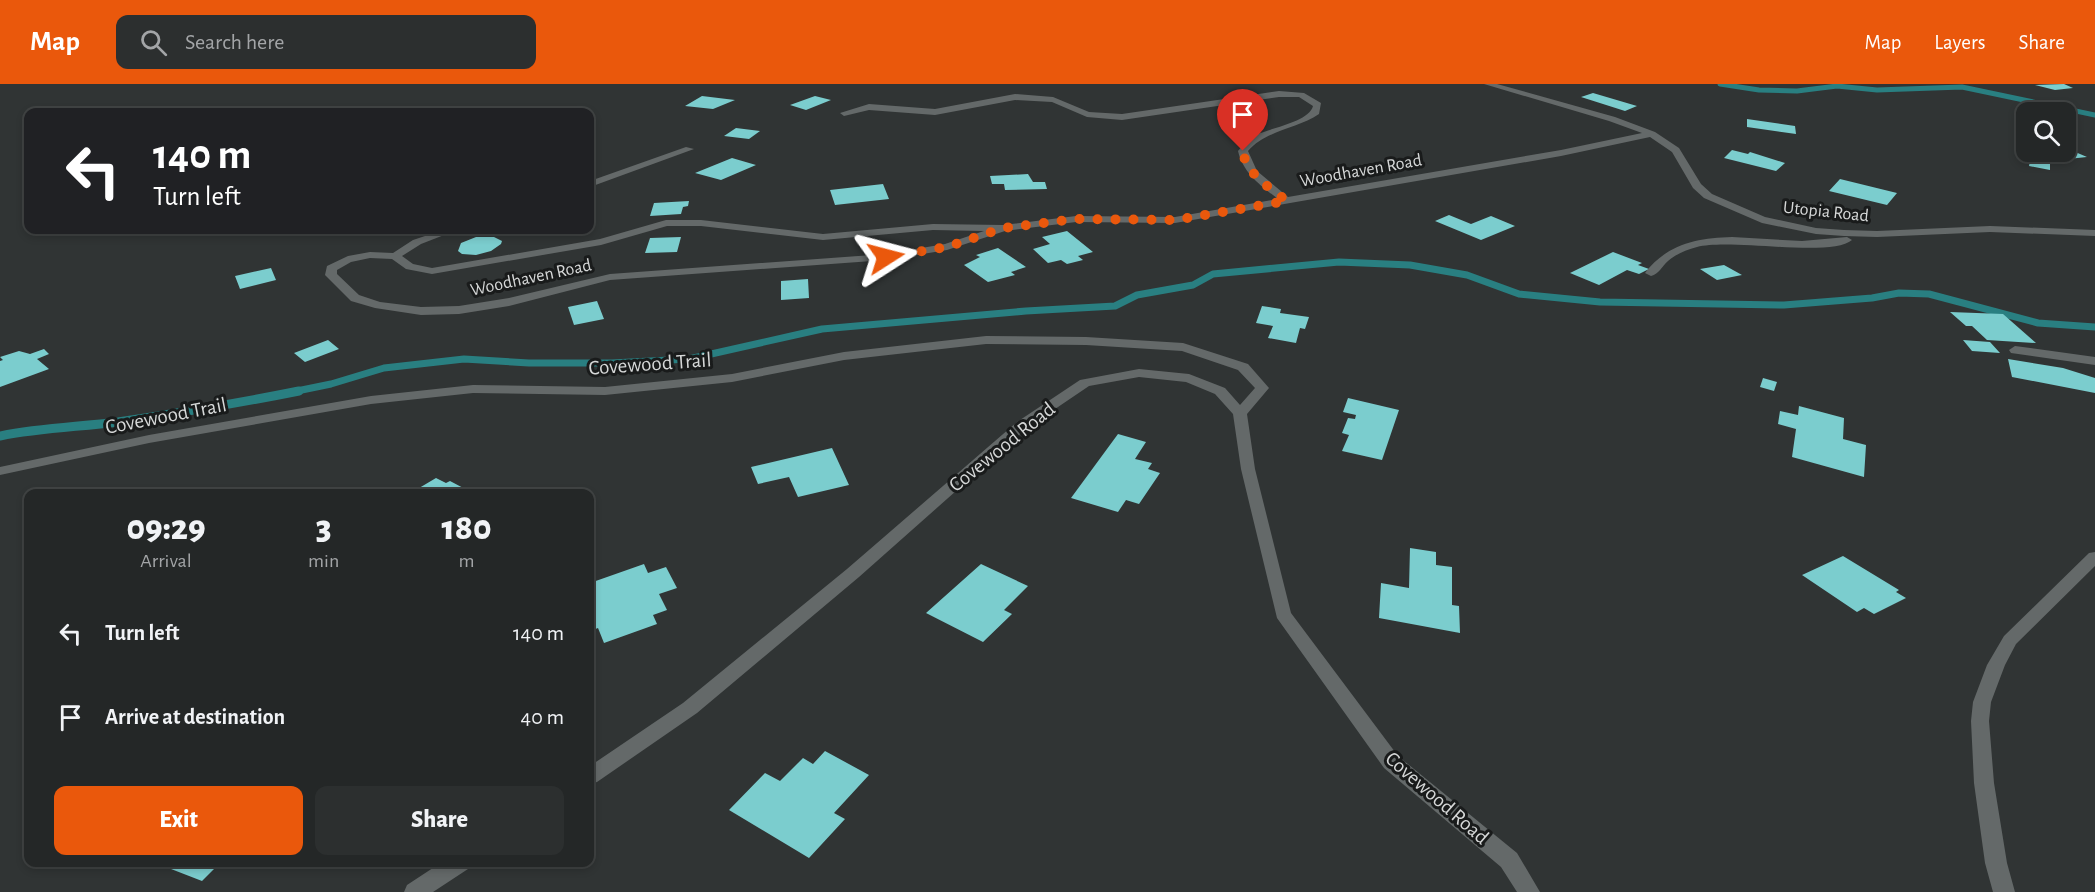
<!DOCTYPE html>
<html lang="en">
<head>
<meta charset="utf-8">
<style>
	:root { --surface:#242727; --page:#2c2f2f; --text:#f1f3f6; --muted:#a3a5a7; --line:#414444; --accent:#ea580c }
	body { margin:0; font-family:"Alegreya Sans",sans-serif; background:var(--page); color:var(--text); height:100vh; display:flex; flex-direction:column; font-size:22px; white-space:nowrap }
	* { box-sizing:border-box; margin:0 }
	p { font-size:20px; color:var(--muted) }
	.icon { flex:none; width:33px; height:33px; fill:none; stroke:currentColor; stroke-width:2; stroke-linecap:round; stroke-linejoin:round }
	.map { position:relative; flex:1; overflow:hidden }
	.drawer { position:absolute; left:24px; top:405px; width:570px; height:378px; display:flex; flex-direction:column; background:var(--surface); border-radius:12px; box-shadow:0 3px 9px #0003,0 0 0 2px var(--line) }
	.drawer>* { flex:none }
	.hud { position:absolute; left:24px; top:24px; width:570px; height:126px; border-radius:12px; box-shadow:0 3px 9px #0003,0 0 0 2px var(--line); background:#202124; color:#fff; overflow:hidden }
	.buttons { position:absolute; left:2016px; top:18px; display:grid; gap:12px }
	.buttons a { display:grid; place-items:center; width:60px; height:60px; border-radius:12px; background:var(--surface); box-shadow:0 3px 9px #0003,0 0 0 2px var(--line); font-size:30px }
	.pin { position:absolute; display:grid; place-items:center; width:51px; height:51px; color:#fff; margin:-62px -26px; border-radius:50% 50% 50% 0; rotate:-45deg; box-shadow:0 0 6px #0007 }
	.pin .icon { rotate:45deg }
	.me { position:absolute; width:66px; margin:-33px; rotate:81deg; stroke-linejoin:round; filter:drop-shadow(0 0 4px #0008) }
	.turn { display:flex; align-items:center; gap:21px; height:126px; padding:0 30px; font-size:27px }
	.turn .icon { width:78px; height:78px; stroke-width:2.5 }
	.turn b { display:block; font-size:42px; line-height:51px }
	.eta { display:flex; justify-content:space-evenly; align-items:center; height:102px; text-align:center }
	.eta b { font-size:36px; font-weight:800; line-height:42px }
	.cta { display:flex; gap:12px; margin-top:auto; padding:12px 30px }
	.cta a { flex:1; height:69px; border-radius:12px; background:var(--accent); color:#fff; font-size:24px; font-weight:800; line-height:69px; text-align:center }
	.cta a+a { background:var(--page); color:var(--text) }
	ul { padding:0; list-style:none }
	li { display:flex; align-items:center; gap:18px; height:84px; padding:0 30px }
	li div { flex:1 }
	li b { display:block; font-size:22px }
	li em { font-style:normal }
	header { display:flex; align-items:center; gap:36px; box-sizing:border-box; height:84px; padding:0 30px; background:var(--accent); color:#fff }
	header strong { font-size:28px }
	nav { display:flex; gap:33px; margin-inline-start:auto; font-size:21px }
	.search { width:420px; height:54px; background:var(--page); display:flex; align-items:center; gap:15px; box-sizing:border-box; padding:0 21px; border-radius:12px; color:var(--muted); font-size:22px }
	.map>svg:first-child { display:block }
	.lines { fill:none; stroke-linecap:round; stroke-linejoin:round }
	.stream-far2 { stroke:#297f81; stroke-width:5 }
	.stream-far1 { stroke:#297f81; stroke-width:7 }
	.stream { stroke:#297f81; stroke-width:9 }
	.building { fill:#7bcdce }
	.minor { fill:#646969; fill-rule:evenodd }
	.route { stroke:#ea580c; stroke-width:10; stroke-dasharray:0 18 }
	.labels { text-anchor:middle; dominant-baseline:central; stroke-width:6; stroke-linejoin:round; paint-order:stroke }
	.far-street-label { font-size:18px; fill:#d6d8d8; stroke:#191b1b }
	.street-label { font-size:21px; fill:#d6d8d8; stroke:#191b1b }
</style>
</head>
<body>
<header>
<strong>Map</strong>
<div class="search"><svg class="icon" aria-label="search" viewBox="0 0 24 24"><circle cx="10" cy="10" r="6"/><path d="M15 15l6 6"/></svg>Search here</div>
<nav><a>Map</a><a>Layers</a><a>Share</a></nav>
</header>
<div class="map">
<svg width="2095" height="808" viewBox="0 0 2095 808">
	<rect width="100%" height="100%" fill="#303434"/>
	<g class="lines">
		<!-- stream-far2 -->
		<path class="stream-far2" d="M 1720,0 L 1759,6 L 1797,7 L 1837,2 L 1877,6 L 1962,3 L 2095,31"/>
		<!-- stream-far1 -->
		<path class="stream-far1" d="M 292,308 L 331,300 L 384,284 L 464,275 L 529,279 L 612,279 L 689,275 L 822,245 L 1026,227 L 1115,222 L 1137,211 L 1193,201 L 1213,190 L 1339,178 L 1410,181 L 1467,191 L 1519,210 L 1600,218 L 1784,221 L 1872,214 L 1899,209 L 1929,210 L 2038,239 L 2095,243"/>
		<!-- stream -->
		<path class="stream" d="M 0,352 C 40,344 78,343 118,338 C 179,329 239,319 299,307"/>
	</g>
	<!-- building -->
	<path class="building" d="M 2064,0 L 2073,4 L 2055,6 L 2035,1 Z
		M 1593,9 L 1637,22 L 1625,27 L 1581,13 Z
		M 702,12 L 735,16 L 713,25 L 685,22 Z
		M 815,12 L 831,16 L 806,26 L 790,21 Z
		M 1747,35 L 1795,42 L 1796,50 L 1747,43 Z
		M 736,44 L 760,47 L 749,55 L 724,52 Z
		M 2066,64 L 2087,73 L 2068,75 L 2051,68 L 2066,68 Z
		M 1732,66 L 1748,70 L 1750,68 L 1785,79 L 1776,87 L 1724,74 Z
		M 2031,72 L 2050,75 L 2050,86 L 2029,82 Z
		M 732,74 L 756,81 L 721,96 L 695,89 Z
		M 1028,90 L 1033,98 L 1045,98 L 1047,105 L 1005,106 L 1004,100 L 992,100 L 990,92 Z
		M 1840,95 L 1897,109 L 1887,121 L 1829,107 Z
		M 883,100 L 889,115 L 835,121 L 830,106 Z
		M 689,117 L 688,122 L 683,123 L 681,130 L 650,132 L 654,119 Z
		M 1449,131 L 1471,140 L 1491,132 L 1515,142 L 1481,156 L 1435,137 Z
		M 1067,147 L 1093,168 L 1078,172 L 1083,176 L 1067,180 L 1061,176 L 1048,179 L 1033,165 L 1050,160 L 1042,153 Z
		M 476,153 L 494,153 L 502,157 L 501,160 L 491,167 L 476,171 L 462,170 L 458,167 L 461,159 Z
		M 681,153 L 677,168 L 645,169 L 650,154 Z
		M 998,164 L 1026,183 L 1011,188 L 1015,191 L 988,198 L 964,181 L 980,173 L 976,171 Z
		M 1613,168 L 1642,179 L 1638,181 L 1649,185 L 1639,190 L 1627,186 L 1599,201 L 1570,189 Z
		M 1724,181 L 1742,191 L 1717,196 L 1700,185 Z
		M 271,184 L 276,196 L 240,205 L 235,192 Z
		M 808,195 L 809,214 L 781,216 L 781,197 Z
		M 597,217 L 604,235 L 574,241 L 568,223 Z
		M 1262,222 L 1281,225 L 1280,229 L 1309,233 L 1305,245 L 1300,244 L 1296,259 L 1268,254 L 1273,242 L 1256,239 Z
		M 1950,228 L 2003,230 L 2036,259 L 1987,256 L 1972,242 L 1966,242 Z
		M 328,256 L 339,265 L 305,278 L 294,269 Z
		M 1963,256 L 1990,258 L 2000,269 L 1972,267 Z
		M 44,265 L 49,270 L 37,275 L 49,285 L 0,303 L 0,277 L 3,276 L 0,273 L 19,267 L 30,270 Z
		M 2008,275 L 2063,284 L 2095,294 L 2095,309 L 2012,293 Z
		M 1763,294 L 1777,298 L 1774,307 L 1760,303 Z
		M 1348,314 L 1399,326 L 1382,376 L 1342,367 L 1349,351 L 1342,349 L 1348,334 L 1355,335 L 1356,331 L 1343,328 Z
		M 1799,322 L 1844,334 L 1843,355 L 1866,361 L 1864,393 L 1792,373 L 1796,345 L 1778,340 L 1780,327 L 1798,331 Z
		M 1118,350 L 1146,358 L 1135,375 L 1152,379 L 1148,385 L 1160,389 L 1139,420 L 1126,416 L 1118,428 L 1071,414 Z
		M 832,364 L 849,401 L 798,413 L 789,393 L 758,400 L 751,383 Z
		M 436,394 L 446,399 L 450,397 L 469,407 L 465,410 L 409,410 Z
		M 1410,464 L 1436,468 L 1436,481 L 1452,483 L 1452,521 L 1459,522 L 1460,549 L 1379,534 L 1381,499 L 1409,504 Z
		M 1843,472 L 1899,506 L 1896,508 L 1906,514 L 1874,530 L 1864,524 L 1857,528 L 1802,491 Z
		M 644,480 L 648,489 L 666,483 L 677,504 L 659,510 L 667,526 L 653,531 L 657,540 L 604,559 L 598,544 L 593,546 L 590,537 L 590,533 L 592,532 L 590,525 L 590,499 Z
		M 981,480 L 1028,502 L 1004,526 L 1012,530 L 983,558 L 926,529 Z
		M 825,667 L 869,691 L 834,729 L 845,735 L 809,774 L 729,726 L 765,689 L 780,697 L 803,674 L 813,680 Z
		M 153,778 L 221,778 L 202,797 Z"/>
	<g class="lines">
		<!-- minor -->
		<path class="minor" d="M 1484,0 L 1497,0 L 1615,33 L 1655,48 L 1679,64 L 1701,100 L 1712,110 L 1765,133 L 1816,144 L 1844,146 L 1877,147 L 1990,142 L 2095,146 L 2095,152 L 1990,148 L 1877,153 L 1844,152 L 1816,150 L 1762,139 L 1704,114 L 1693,104 L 1672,68 L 1650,53 L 1561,72 L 1175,139 L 1076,138 L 1005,147 L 947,166 L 886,176 L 610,196 L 509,222 L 459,230 L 421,231 L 375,224 L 351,217 L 325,191 L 327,182 L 348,172 L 370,168 L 393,169 L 413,156 L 443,146 L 457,146 L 421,160 L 402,172 L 413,180 L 432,184 L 600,155 L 666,136 L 701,136 L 823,150 L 933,140 L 1003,141 L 1076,132 L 1175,133 L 1278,115 C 1261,102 1243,89 1238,67 C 1243,61 1249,55 1256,51 C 1270,44 1309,38 1313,22 L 1299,13 L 1279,13 L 1122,36 L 1087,33 L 1052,18 L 1015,16 L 935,31 L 869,26 L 844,32 L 840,29 L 869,20 L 935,25 L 1015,10 L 1053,13 L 1089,28 L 1122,30 L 1279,7 L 1304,9 L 1321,19 L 1319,30 C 1297,45 1266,46 1248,67 L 1257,87 L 1288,113 L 1561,66 L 1642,49 L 1609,37 ZM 667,142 L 701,142 L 823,156 L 933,146 L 984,147 L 945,160 L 886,170 L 610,190 L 509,214 L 459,222 L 421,223 L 380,218 L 359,211 L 337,190 L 337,186 L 351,178 L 370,174 L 392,175 L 406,185 L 432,190 L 601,161 Z
			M 686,63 L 694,65 L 590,103 L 590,97 Z
			M 1732,153 L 1802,157 L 1847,153 L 1852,156 C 1831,174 1731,154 1697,163 C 1686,166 1676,170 1668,177 C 1662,182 1659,190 1651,192 L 1645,189 C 1667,160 1697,154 1732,153 Z
			M 986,252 L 1086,253 L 1183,259 L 1248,280 L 1269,304 L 1247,330 L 1255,385 L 1291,529 L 1398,672 L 1517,769 L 1540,808 L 1517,808 L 1501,783 L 1384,684 L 1277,534 L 1241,385 L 1233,330 L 1215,310 L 1186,298 L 1139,293 L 1089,302 L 1027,344 L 859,493 L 697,629 L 597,698 L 590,700 L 590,682 L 683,619 L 847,485 L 1017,338 L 1080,296 L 1139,285 L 1189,290 L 1225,304 L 1240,321 L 1255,304 L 1238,286 L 1182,267 L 1086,261 L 986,260 L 844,276 L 732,298 L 605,311 L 473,309 L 371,320 L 149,359 L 0,391 L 0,383 L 149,351 L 371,312 L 473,301 L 605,303 L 732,290 L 844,268 Z
			M 2015,262 L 2095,273 L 2095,281 L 2011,269 L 2009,266 Z
			M 2095,468 L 2095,482 L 2016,560 L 2005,581 L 1991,618 L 1989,637 L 1994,699 L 2007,779 L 2015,808 L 1993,808 L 1985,779 L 1974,699 L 1971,637 L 1973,618 L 1987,581 L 2004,552 L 2089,469 Z
			M 442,778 L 470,778 L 468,785 L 433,808 L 404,808 L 407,801 Z"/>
	</g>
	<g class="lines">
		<!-- route -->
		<path class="route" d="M 886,173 L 947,163 L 1003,144 L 1076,135 L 1175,136 L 1287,117 C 1270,104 1245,89 1243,67"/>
	</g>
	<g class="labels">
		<!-- far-street labels -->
		<g class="far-street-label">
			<text transform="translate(1361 87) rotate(-10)">Woodhaven Road</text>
			<text transform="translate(1826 128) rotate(6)">Utopia Road</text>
			<text transform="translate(531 194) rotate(-12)">Woodhaven Road</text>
		</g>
		<!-- street labels -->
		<g class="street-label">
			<text transform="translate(650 280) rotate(-4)">Covewood Trail</text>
			<text transform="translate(166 332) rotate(-11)">Covewood Trail</text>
			<text transform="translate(1002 363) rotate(-39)">Covewood Road</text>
			<text transform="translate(1437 714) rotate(41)">Covewood Road</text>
		</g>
	</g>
</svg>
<div class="buttons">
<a><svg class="icon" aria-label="search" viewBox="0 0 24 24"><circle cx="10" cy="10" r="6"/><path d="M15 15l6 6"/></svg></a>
</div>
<div class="pin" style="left:1243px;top:67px;background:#d93025"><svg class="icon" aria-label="arrive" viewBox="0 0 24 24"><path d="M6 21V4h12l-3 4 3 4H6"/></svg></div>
<svg class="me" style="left:886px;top:173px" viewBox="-20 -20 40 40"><path d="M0-17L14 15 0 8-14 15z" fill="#ea580c" stroke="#fff" stroke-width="4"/></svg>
<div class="hud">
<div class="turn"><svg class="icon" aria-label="left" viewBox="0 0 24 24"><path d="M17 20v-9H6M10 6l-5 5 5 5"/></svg><div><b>140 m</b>Turn left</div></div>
</div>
<section class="drawer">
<div class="eta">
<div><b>09:29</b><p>Arrival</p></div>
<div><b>3</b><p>min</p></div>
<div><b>180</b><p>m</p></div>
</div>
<ul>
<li><svg class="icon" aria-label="left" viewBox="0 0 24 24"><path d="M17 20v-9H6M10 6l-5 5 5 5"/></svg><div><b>Turn left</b></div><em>140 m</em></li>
<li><svg class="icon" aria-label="arrive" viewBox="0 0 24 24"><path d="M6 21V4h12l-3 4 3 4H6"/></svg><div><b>Arrive at destination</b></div><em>40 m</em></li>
</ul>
<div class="cta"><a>Exit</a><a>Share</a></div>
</section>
</div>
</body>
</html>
